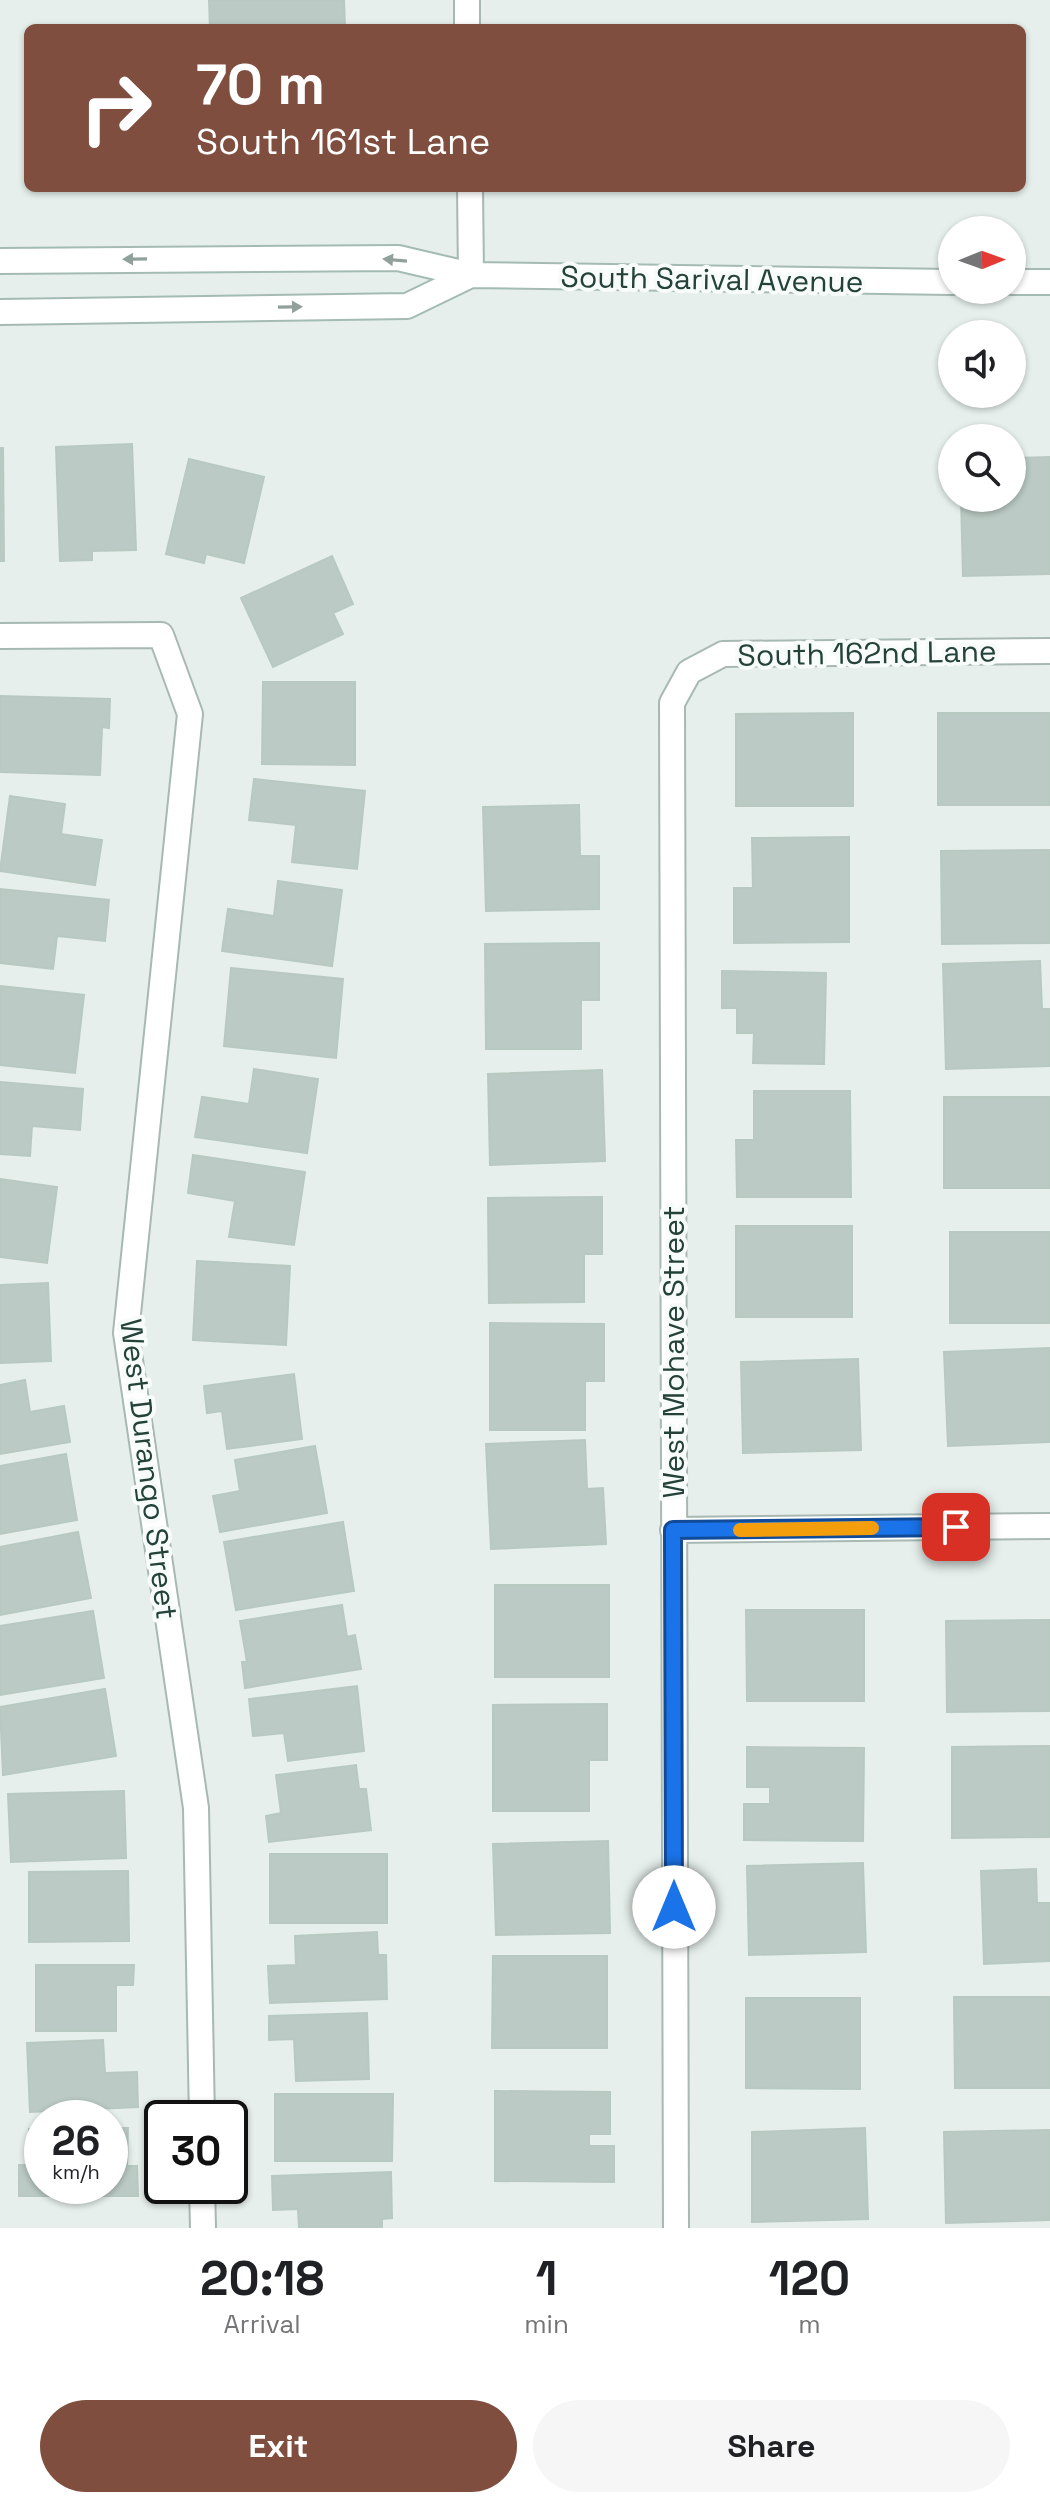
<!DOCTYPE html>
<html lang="en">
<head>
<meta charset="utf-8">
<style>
	:root { --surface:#fff; --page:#f6f6f6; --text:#202124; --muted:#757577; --accent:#7f4e3f }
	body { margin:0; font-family:"Space Grotesk",sans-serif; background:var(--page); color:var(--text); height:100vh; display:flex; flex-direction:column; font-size:30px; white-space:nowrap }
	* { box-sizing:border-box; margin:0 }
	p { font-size:26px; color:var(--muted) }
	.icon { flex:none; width:44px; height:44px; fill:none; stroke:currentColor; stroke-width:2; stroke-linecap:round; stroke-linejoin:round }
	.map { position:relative; height:2228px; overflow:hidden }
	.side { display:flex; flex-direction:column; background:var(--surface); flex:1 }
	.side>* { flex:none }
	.hud { position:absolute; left:24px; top:24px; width:1002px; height:168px; border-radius:12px; box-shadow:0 2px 6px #0004; background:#7f4e3f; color:#fff; overflow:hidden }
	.needle { width:52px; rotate:89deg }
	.controls { position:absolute; left:938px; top:216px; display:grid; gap:16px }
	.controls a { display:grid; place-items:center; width:88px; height:88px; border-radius:50%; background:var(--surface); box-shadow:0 2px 6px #0004; font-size:40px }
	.speed { position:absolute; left:24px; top:2100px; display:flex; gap:16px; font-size:40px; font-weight:700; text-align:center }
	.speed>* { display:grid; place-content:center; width:104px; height:104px; border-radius:50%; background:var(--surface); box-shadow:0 2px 6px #0004; line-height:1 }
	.speed small { font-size:20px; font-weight:400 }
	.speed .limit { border:4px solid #111; border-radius:12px; background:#fff; color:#111 }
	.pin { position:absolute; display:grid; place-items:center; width:68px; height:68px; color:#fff; margin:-34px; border-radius:16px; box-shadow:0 4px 12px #0006 }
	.me { position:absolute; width:88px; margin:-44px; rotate:0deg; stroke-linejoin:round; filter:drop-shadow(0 0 6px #0008) }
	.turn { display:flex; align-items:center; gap:28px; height:168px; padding:0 40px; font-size:36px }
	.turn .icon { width:104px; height:104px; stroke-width:2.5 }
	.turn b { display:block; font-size:56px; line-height:68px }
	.eta { display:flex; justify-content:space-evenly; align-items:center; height:136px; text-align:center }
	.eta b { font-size:48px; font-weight:700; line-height:56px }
	.action { display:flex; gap:16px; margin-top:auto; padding:16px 40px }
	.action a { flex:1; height:92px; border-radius:48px; background:var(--accent); color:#fff; font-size:32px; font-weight:700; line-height:92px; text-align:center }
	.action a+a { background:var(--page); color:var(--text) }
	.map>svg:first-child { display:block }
	.building { fill:#bbcac4; stroke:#b8c9c2; stroke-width:2 }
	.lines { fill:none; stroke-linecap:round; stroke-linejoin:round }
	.street-casing { stroke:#a8b8b2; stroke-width:28 }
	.secondary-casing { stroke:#a4bbb3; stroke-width:28 }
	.street { stroke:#fff; stroke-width:24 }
	.secondary { stroke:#fff; stroke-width:24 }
	.oneway { fill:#92a09c }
	.route-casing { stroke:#114b97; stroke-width:20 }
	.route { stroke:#1a73e8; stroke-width:14 }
	.slow { stroke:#f59e0b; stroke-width:14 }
	.labels { text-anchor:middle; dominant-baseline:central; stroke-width:8; stroke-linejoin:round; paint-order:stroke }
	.street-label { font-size:30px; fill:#24423a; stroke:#f7fbf9 }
</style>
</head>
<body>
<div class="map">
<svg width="1050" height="2228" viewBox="0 0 1050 2228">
	<rect width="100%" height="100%" fill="#e6efeb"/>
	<!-- building -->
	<path class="building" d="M 209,0 L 344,0 L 345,28 L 210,28 Z
		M 132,444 L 136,550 L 92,551 L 92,560 L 60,561 L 56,447 Z
		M 0,448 L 3,448 L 4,561 L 0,561 Z
		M 1050,457 L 1050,574 L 963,576 L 961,498 L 1012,498 L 1012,458 Z
		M 189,459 L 264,477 L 244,563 L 206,554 L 204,563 L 166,554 Z
		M 332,556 L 353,604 L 333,613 L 343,634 L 273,667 L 241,598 Z
		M 263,682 L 355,682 L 355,765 L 262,764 Z
		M 0,696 L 110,699 L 109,728 L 102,727 L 100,775 L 0,772 Z
		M 853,713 L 853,806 L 736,806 L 736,714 Z
		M 938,713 L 1050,713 L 1050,805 L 938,805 Z
		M 254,779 L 365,791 L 357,869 L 292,862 L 296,825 L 249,820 Z
		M 10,796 L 65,804 L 61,834 L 102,840 L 95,885 L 0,871 Z
		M 579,805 L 580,856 L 599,856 L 599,909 L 486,911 L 483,807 Z
		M 849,837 L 849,942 L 734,943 L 734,888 L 753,888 L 752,838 Z
		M 1050,850 L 1050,943 L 942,944 L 941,851 Z
		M 278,881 L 342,890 L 332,966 L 222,951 L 228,909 L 274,916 Z
		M 0,889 L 109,900 L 105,941 L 57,936 L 53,969 L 0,963 Z
		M 599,943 L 599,1000 L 581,1000 L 581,1049 L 486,1049 L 485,944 Z
		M 1040,961 L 1042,1009 L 1050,1009 L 1050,1066 L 946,1069 L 943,964 Z
		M 231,968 L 343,979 L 336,1058 L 224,1046 Z
		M 722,971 L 826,973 L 824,1064 L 753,1063 L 754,1033 L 737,1033 L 737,1008 L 722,1008 Z
		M 0,986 L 84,995 L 75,1073 L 0,1065 Z
		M 254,1069 L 318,1079 L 307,1153 L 195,1137 L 202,1097 L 249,1104 Z
		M 602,1070 L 605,1161 L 490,1165 L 488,1074 Z
		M 0,1082 L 83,1089 L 80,1130 L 32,1126 L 30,1156 L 0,1154 Z
		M 754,1091 L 850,1091 L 851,1197 L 737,1197 L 736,1140 L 754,1140 Z
		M 944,1097 L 1050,1097 L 1050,1188 L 944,1188 Z
		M 193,1155 L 305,1172 L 294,1245 L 229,1237 L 235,1201 L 188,1193 Z
		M 0,1179 L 57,1187 L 47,1263 L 0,1257 Z
		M 602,1197 L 602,1254 L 584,1254 L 584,1302 L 489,1303 L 488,1198 Z
		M 736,1226 L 852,1226 L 852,1317 L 736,1317 Z
		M 950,1232 L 1050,1232 L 1050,1323 L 950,1323 Z
		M 197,1261 L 290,1266 L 286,1345 L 193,1340 Z
		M 48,1283 L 51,1361 L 0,1363 L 0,1285 Z
		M 490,1323 L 604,1324 L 604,1381 L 585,1381 L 585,1430 L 490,1430 Z
		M 1050,1348 L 1050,1442 L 948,1446 L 944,1352 Z
		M 858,1359 L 861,1450 L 743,1453 L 741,1362 Z
		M 294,1374 L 302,1439 L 227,1449 L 222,1411 L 207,1413 L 204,1386 Z
		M 25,1380 L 30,1412 L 64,1406 L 70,1442 L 0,1454 L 0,1385 Z
		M 585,1440 L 587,1489 L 603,1488 L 606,1544 L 491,1549 L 486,1444 Z
		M 315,1446 L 327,1513 L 220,1532 L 213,1496 L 240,1491 L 235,1460 Z
		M 66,1454 L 77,1520 L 0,1534 L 0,1466 Z
		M 343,1522 L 354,1591 L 236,1610 L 224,1542 Z
		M 78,1532 L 91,1598 L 0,1615 L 0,1547 Z
		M 495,1585 L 609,1585 L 609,1677 L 495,1677 Z
		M 342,1605 L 347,1637 L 355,1635 L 361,1669 L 245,1688 L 242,1662 L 247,1662 L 240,1621 Z
		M 746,1610 L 864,1610 L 864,1701 L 747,1701 Z
		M 93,1611 L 104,1678 L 0,1695 L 0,1626 Z
		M 1050,1620 L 1050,1711 L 947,1712 L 946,1621 Z
		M 357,1686 L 364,1751 L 288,1761 L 284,1733 L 253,1736 L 249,1699 Z
		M 105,1689 L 116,1756 L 3,1775 L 0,1707 Z
		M 607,1704 L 607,1760 L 589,1760 L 589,1811 L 493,1811 L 493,1705 Z
		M 1050,1746 L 1050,1837 L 952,1838 L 952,1747 Z
		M 747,1747 L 864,1748 L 863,1841 L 744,1840 L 744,1804 L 770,1804 L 770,1787 L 747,1787 Z
		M 356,1765 L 359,1789 L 366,1789 L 371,1830 L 269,1842 L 266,1816 L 281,1813 L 276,1775 Z
		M 124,1791 L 126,1858 L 11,1862 L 8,1794 Z
		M 608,1841 L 610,1933 L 496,1935 L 493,1844 Z
		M 270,1854 L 387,1854 L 387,1923 L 270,1923 Z
		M 863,1863 L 866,1952 L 749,1955 L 747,1866 Z
		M 1036,1869 L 1037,1903 L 1050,1903 L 1050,1961 L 984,1964 L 981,1871 Z
		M 128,1871 L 129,1941 L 29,1942 L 29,1872 Z
		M 377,1932 L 378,1955 L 386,1955 L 387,1999 L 270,2003 L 268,1966 L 296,1965 L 295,1936 Z
		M 493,1956 L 607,1956 L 607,2048 L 492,2048 Z
		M 36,1965 L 134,1965 L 133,1985 L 116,1985 L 116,2031 L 36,2031 Z
		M 954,1997 L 1050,1997 L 1050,2088 L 955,2088 Z
		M 746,1998 L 860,1998 L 860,2089 L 746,2088 Z
		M 367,2013 L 369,2079 L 296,2081 L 294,2039 L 269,2040 L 269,2016 Z
		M 103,2040 L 105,2073 L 137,2072 L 138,2107 L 30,2112 L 27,2043 Z
		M 495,2091 L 610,2092 L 610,2134 L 589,2134 L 589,2146 L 614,2146 L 614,2182 L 495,2181 Z
		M 275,2094 L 393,2094 L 392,2161 L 275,2161 Z
		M 42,2128 L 42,2186 L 110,2186 L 110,2128 L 128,2128 L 127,2166 L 137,2166 L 138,2196 L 19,2196 L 19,2165 L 29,2165 L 29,2129 Z
		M 865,2128 L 868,2219 L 752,2222 L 752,2132 Z
		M 1050,2130 L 1050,2220 L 946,2223 L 944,2132 Z
		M 391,2172 L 392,2218 L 382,2219 L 382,2228 L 299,2228 L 298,2209 L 273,2210 L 272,2176 Z"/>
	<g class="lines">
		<defs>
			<path id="street" d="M 467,0 L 467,28
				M 470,188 L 471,275
				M 0,636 L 161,635 L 190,714 L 126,1333 L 196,1808 L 202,2118
				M 673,1530 L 1050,1526
				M 202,2186 L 203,2228
				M 676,2228 L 672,703 L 689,672 L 723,654 L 1050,651"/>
			<path id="secondary" d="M 0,261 L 398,258 L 471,275 L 952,282
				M 1012,282 L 1050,282
				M 0,312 L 407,306 L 471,275"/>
		</defs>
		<!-- street casing -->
		<use href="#street" class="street-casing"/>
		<!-- secondary casing -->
		<use href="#secondary" class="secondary-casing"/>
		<!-- street -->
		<use href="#street" class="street"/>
		<!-- secondary -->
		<use href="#secondary" class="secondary"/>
	</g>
	<!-- one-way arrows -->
	<defs><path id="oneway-solid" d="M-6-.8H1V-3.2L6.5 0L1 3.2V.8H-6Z" transform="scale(2)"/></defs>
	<g class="oneway">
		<use href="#oneway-solid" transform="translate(135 259) rotate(179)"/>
		<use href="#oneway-solid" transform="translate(395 260) rotate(-175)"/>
		<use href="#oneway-solid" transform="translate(290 307) rotate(-1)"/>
	</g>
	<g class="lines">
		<defs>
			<path id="route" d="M 674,1907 L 673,1530 L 956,1527"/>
		</defs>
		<!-- route casing -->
		<use href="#route" class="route-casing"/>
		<!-- route -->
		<use href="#route" class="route"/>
		<!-- slow -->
		<path class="slow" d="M 740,1530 L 872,1528"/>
	</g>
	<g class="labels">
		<!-- street labels -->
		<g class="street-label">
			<text transform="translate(712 279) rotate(1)">South Sarival Avenue</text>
			<text transform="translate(867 653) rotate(-1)">South 162nd Lane</text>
			<text transform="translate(673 1352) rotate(-90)">West Mohave Street</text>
			<text transform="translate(149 1469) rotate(83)">West Durango Street</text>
		</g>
	</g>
</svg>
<div class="controls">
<a><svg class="needle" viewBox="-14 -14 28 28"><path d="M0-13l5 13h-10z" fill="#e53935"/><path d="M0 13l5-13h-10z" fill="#757577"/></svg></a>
<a><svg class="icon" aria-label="sound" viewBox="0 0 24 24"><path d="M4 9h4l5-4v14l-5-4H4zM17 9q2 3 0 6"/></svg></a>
<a><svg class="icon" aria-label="search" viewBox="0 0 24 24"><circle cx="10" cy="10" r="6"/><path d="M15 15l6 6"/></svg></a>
</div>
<div class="speed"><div>26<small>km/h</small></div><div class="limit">30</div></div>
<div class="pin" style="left:956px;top:1527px;background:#d93025"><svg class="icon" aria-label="arrive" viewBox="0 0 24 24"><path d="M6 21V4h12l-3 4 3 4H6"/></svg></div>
<svg class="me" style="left:674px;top:1907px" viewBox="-20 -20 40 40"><circle r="19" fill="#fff"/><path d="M0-13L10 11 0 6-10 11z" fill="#1a73e8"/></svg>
<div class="hud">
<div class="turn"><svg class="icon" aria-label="right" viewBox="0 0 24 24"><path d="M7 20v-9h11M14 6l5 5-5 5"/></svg><div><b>70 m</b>South 161st Lane</div></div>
</div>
</div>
<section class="side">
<div class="eta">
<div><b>20:18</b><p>Arrival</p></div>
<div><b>1</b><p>min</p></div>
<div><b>120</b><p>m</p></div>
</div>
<div class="action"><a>Exit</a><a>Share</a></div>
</section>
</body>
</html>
